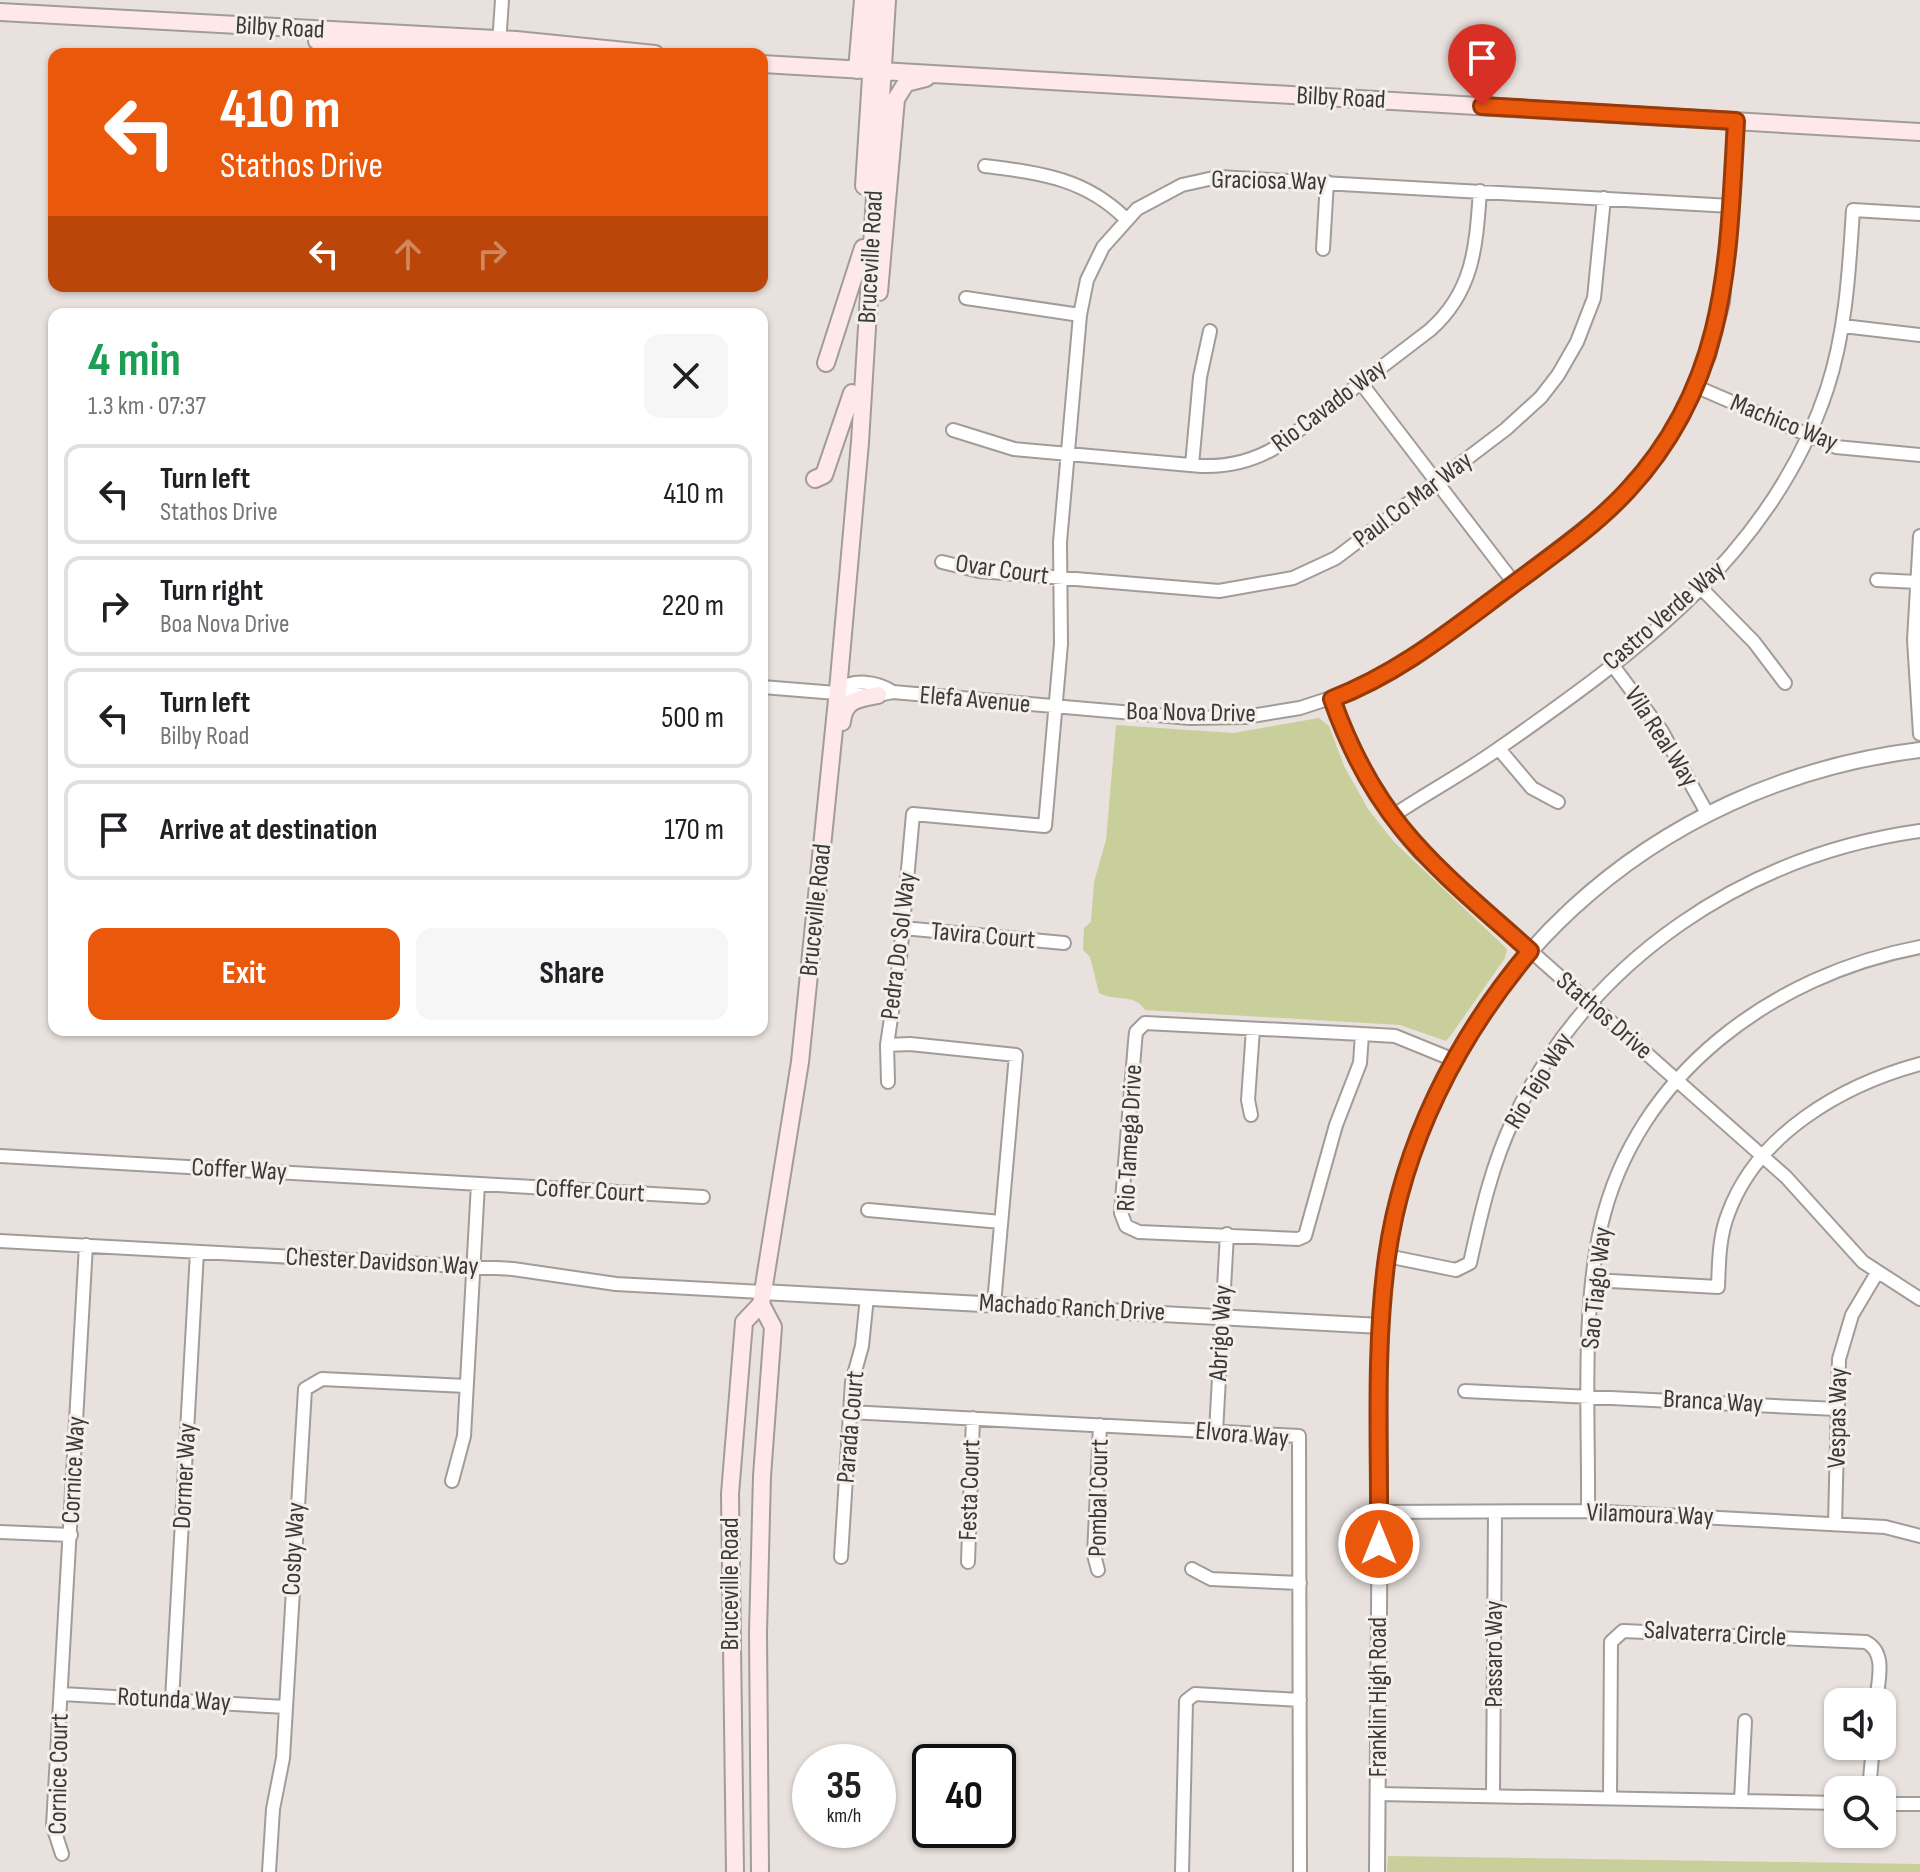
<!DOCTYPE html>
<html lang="en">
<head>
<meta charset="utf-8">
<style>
	:root { --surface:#fff; --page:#f6f6f6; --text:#202124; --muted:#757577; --line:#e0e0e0; --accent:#ea580c }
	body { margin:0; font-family:"Sofia Sans Condensed",sans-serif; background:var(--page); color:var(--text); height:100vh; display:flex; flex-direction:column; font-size:30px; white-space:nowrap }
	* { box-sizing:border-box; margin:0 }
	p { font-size:26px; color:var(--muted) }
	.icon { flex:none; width:44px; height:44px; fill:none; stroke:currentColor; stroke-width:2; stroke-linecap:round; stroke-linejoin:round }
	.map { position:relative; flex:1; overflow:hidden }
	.drawer { position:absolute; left:48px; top:308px; width:720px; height:728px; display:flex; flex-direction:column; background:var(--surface); border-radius:16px; box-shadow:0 2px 6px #0004 }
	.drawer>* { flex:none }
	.hud { position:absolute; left:48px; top:48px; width:720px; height:244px; border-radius:16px; box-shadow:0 2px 6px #0004; background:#ea580c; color:#fff; overflow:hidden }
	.fabs { position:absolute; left:1824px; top:1688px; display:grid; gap:16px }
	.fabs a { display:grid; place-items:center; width:72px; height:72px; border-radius:16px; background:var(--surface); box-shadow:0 2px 6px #0004; font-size:40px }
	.speed { position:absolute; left:792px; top:1744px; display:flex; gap:16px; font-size:40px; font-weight:700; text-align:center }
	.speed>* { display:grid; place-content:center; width:104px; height:104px; border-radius:50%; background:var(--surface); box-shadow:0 2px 6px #0004; line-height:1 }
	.speed small { font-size:20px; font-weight:400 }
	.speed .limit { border:4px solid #111; border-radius:12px; background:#fff; color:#111 }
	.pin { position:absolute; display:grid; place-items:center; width:68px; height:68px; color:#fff; margin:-82px -34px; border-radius:50% 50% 50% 0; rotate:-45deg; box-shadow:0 0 8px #0007 }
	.pin .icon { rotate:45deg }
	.me { position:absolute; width:88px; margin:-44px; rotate:0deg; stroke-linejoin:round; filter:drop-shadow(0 0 6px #0008) }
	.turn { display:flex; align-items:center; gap:28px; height:168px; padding:0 40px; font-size:36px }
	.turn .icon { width:104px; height:104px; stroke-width:2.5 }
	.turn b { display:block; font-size:56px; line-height:68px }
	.lanes { display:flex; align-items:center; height:76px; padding:0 40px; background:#0003; justify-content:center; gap:40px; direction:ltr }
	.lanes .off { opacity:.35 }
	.round { display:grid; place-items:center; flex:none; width:84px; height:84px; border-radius:16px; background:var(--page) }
	.headline { display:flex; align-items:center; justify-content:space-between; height:136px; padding:0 40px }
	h1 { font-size:48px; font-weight:700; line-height:60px; color:#1e9e55 }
	.primary-button { display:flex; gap:16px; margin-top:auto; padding:16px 40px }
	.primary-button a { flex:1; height:92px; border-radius:16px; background:var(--accent); color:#fff; font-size:32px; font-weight:700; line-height:92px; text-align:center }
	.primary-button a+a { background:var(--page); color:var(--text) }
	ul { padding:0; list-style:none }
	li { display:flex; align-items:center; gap:24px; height:100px; margin:0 16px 12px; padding:0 24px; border:4px solid var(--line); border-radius:16px }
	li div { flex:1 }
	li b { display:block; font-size:30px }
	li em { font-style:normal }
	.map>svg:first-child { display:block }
	.green { fill:#c9cf9a }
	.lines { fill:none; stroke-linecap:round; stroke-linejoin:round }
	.minor-casing { stroke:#a29c99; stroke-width:16 }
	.tertiary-casing { stroke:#a29c99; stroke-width:18 }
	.secondary-casing { stroke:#a29c99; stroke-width:20 }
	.minor { stroke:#fff; stroke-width:12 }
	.tertiary { stroke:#fff; stroke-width:14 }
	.secondary { stroke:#ffe8ea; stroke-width:16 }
	.route-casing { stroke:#983908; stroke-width:20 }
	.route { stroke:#ea580c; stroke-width:14 }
	.labels { text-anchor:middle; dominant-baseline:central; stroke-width:6; stroke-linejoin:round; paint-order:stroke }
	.street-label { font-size:26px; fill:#3c3938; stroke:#f5efeb }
</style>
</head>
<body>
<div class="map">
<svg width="1920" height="1872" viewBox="0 0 1920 1872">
	<rect width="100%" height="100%" fill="#e8e1de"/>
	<!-- green -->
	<path class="green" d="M 1319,718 L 1329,726 L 1344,766 L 1368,809 L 1394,842 L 1507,949 L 1505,958 L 1451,1035 L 1446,1041 L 1400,1025 L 1145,1010 C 1135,993 1115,1002 1099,993 L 1090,957 L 1083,950 L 1084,928 L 1091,922 L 1094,882 L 1106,840 L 1116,725 L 1233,733 Z
		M 1388,1856 L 1920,1864 L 1920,1872 L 1387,1872 Z"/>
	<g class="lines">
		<defs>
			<path id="minor" d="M 499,44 L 502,0
				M 985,166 C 1040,173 1085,178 1126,219
				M 1323,249 L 1327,182
				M 966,298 L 1080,315
				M 1843,326 L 1920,335
				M 1361,383 L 1514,583
				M 1697,387 L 1836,447 L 1920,455
				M 953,430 L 1014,449 L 1201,466 C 1230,467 1254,461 1278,446 L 1430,330 C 1474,291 1476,246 1480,191
				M 1192,465 L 1200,377 L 1210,331
				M 1920,536 L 1914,640 L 1920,734
				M 942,562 L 979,571 L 1219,591 L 1293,578 L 1336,558 L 1506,429 L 1541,397 L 1558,375 L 1577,342 L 1594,298 L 1604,198
				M 1877,580 L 1917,582
				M 1702,589 L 1754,642 L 1785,683
				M 1611,663 L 1661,730 L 1707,813
				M 762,687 L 873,696 L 893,692 L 1190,718 L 1245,717 L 1300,708 L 1352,691 L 1428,649 L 1610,508 L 1642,475 L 1681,418 L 1709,356 L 1723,302 L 1736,121
				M 838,690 C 854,678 877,682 893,692
				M 1332,699 C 1352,756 1378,806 1419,852 L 1786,1177 L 1863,1262 L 1920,1299
				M 1499,749 L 1532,788 L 1558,802
				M 1391,817 C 1426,793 1463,774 1498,749 C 1635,653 1772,555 1827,389 C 1846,331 1849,271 1853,210 L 1920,214
				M 903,928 L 1064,943
				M 1362,1034 L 1360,1063 L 1336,1125 L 1305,1236 L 1298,1239 L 1139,1232 L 1126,1226 L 1121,1213 L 1135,1042 L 1136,1032 L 1145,1023 L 1362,1034 L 1395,1036 L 1454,1060
				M 887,1045 L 910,1044 L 1016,1055 L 994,1304
				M 888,1082 L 887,1045 L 900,957 L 913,814 L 1045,826 L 1061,644 L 1060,542 L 1080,315 L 1087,280 L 1103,247 L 1137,209 L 1182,185 L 1218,177 L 1731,206
				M 1251,1115 L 1248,1100 L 1253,1029
				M 0,1156 L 703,1197
				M 868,1210 L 1001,1222
				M 0,1241 L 513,1269 L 616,1284 L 762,1292
				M 1387,1256 L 1456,1270 L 1470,1263 C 1481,1213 1492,1164 1514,1118 C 1591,958 1747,855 1920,831
				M 1593,1280 L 1718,1287 C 1719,1262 1719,1237 1728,1214 C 1757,1134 1842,1085 1920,1064
				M 1465,1391 L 1837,1409
				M 849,1412 L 1299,1436 L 1300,1872
				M 1216,1432 L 1227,1234
				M 452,1481 L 464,1436 L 478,1184
				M 1588,1511 C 1589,1420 1581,1315 1601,1226 C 1636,1074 1773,975 1920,947
				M 1379,1512 L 1588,1511 L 1885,1527 L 1920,1536
				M 1835,1524 L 1839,1359 L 1852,1315 L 1877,1273
				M 0,1532 L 71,1535
				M 841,1557 L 852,1382 L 862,1346 L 867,1297
				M 968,1562 L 973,1418
				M 1192,1569 L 1211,1579 L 1300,1583
				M 1098,1570 L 1094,1555 L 1100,1425
				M 62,1694 L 286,1707
				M 172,1700 L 197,1252
				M 1869,1790 L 1873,1746
				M 1378,1794 L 1838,1803
				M 1493,1795 L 1495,1513
				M 1610,1798 L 1611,1642 L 1623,1631 L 1866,1642 C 1887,1653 1878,1681 1876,1702
				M 1741,1801 L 1745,1721
				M 1882,1804 L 1920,1804
				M 62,1854 L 53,1826 L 86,1245
				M 269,1872 L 273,1809 L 283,1758 L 305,1389 L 322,1379 L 466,1386
				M 1182,1872 L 1186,1701 L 1195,1694 L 1300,1700"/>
			<path id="tertiary" d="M 762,1292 L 1381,1326
				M 1377,1872 C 1378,1742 1379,1613 1380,1483 C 1380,1404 1375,1322 1389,1243 C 1440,975 1650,783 1920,750"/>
			<path id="secondary" d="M 0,12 L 516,40 L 655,54
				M 317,41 L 547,54
				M 762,64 L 1920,132
				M 857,70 L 863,0
				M 864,186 L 876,0
				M 879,292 L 896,99 L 906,83 L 926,78
				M 826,363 L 863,248
				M 815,479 L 824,475 L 852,393
				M 842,722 C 844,699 859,699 878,695
				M 735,1872 L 730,1494 L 744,1322 L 761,1304
				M 760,1872 L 758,1632 L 762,1476 L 773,1327 L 761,1304 L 800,1062 L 838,690 L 860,442 L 887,0"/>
		</defs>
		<!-- minor casing -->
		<use href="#minor" class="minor-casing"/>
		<!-- tertiary casing -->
		<use href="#tertiary" class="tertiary-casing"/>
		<!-- secondary casing -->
		<use href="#secondary" class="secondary-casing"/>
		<!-- minor -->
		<use href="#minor" class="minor"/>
		<!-- tertiary -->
		<use href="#tertiary" class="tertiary"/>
		<!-- secondary -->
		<use href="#secondary" class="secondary"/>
	</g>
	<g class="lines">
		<defs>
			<path id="route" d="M 1379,1544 C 1380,1449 1374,1351 1387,1257 C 1403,1143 1457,1038 1530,951 C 1435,866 1376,824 1332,699 C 1400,673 1453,629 1511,586 C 1551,556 1594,527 1628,490 C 1729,381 1728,259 1736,121 L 1482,106"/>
		</defs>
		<!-- route casing -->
		<use href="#route" class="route-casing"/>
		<!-- route -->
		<use href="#route" class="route"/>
	</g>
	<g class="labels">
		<!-- street labels -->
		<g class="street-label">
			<text transform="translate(280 28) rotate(3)">Bilby Road</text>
			<text transform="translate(1341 98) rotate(3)">Bilby Road</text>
			<text transform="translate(1269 181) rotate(1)">Graciosa Way</text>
			<text transform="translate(871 257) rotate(-87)">Bruceville Road</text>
			<text transform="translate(1329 406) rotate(-37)">Rio Cavado Way</text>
			<text transform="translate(1784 423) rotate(22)">Machico Way</text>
			<text transform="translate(1413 500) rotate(-37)">Paul Co Mar Way</text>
			<text transform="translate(1002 570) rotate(8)">Ovar Court</text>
			<text transform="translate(1664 616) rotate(-41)">Castro Verde Way</text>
			<text transform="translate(975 700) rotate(5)">Elefa Avenue</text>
			<text transform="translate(1191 713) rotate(1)">Boa Nova Drive</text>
			<text transform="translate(1661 737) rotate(57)">Vila Real Way</text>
			<text transform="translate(816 910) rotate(-84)">Bruceville Road</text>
			<text transform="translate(983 936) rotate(5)">Tavira Court</text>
			<text transform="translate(899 946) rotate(-83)">Pedra Do Sol Way</text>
			<text transform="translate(1604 1016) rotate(41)">Stathos Drive</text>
			<text transform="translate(1539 1081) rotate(-59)">Rio Tejo Way</text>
			<text transform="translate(1130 1138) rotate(-87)">Rio Tamega Drive</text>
			<text transform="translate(239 1170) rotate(3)">Coffer Way</text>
			<text transform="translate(590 1191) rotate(3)">Coffer Court</text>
			<text transform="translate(382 1262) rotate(3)">Chester Davidson Way</text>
			<text transform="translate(1597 1288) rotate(-84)">Sao Tiago Way</text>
			<text transform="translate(1072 1308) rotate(3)">Machado Ranch Drive</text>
			<text transform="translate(1221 1333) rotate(-87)">Abrigo Way</text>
			<text transform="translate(1713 1402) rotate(3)">Branca Way</text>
			<text transform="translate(1838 1418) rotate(-89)">Vespas Way</text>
			<text transform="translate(851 1427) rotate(-85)">Parada Court</text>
			<text transform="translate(1242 1435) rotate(5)">Elvora Way</text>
			<text transform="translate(74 1470) rotate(-87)">Cornice Way</text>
			<text transform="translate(185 1476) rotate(-87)">Dormer Way</text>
			<text transform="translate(970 1490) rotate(-88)">Festa Court</text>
			<text transform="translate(1099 1498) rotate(-89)">Pombal Court</text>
			<text transform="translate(1650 1515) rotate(2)">Vilamoura Way</text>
			<text transform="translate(294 1549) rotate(-87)">Cosby Way</text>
			<text transform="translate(730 1584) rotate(-90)">Bruceville Road</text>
			<text transform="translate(1715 1634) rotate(3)">Salvaterra Circle</text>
			<text transform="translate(1494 1654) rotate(-90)">Passaro Way</text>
			<text transform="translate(1378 1697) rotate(-90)">Franklin High Road</text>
			<text transform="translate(174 1700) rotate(3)">Rotunda Way</text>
			<text transform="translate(59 1774) rotate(-89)">Cornice Court</text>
		</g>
	</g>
</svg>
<div class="fabs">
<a><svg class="icon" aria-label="sound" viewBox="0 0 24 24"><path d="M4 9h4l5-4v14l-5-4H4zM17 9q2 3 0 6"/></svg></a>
<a><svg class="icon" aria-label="search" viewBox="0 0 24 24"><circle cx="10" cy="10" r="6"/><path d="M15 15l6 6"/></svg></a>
</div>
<div class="speed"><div>35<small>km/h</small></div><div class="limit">40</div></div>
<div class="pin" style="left:1482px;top:106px;background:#d93025"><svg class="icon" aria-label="arrive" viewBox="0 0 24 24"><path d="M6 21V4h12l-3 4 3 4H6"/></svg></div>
<svg class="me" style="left:1379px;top:1544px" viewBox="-20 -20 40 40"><circle r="17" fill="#ea580c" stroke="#fff" stroke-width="3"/><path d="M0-11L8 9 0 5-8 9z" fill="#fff"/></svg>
<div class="hud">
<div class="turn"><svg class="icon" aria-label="left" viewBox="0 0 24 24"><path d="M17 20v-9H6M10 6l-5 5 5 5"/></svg><div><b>410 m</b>Stathos Drive</div></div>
<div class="lanes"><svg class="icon" aria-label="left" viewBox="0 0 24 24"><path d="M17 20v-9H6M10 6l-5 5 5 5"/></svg><svg class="icon off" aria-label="ahead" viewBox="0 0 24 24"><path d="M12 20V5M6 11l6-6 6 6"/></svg><svg class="icon off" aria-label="right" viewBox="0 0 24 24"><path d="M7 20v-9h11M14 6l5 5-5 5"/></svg></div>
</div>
<section class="drawer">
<div class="headline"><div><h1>4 min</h1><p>1.3 km · 07:37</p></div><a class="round"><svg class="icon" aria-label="close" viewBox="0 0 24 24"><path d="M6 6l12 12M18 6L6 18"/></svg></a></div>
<ul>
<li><svg class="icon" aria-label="left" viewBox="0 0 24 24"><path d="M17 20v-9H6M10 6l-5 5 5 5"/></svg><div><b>Turn left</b><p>Stathos Drive</p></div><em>410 m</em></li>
<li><svg class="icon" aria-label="right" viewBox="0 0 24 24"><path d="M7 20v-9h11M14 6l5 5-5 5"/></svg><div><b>Turn right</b><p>Boa Nova Drive</p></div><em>220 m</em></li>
<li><svg class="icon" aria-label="left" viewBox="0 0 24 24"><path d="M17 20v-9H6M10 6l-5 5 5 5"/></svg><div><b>Turn left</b><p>Bilby Road</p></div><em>500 m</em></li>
<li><svg class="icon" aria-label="arrive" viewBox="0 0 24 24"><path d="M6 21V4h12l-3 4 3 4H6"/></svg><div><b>Arrive at destination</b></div><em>170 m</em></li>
</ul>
<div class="primary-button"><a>Exit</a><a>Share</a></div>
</section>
</div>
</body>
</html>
